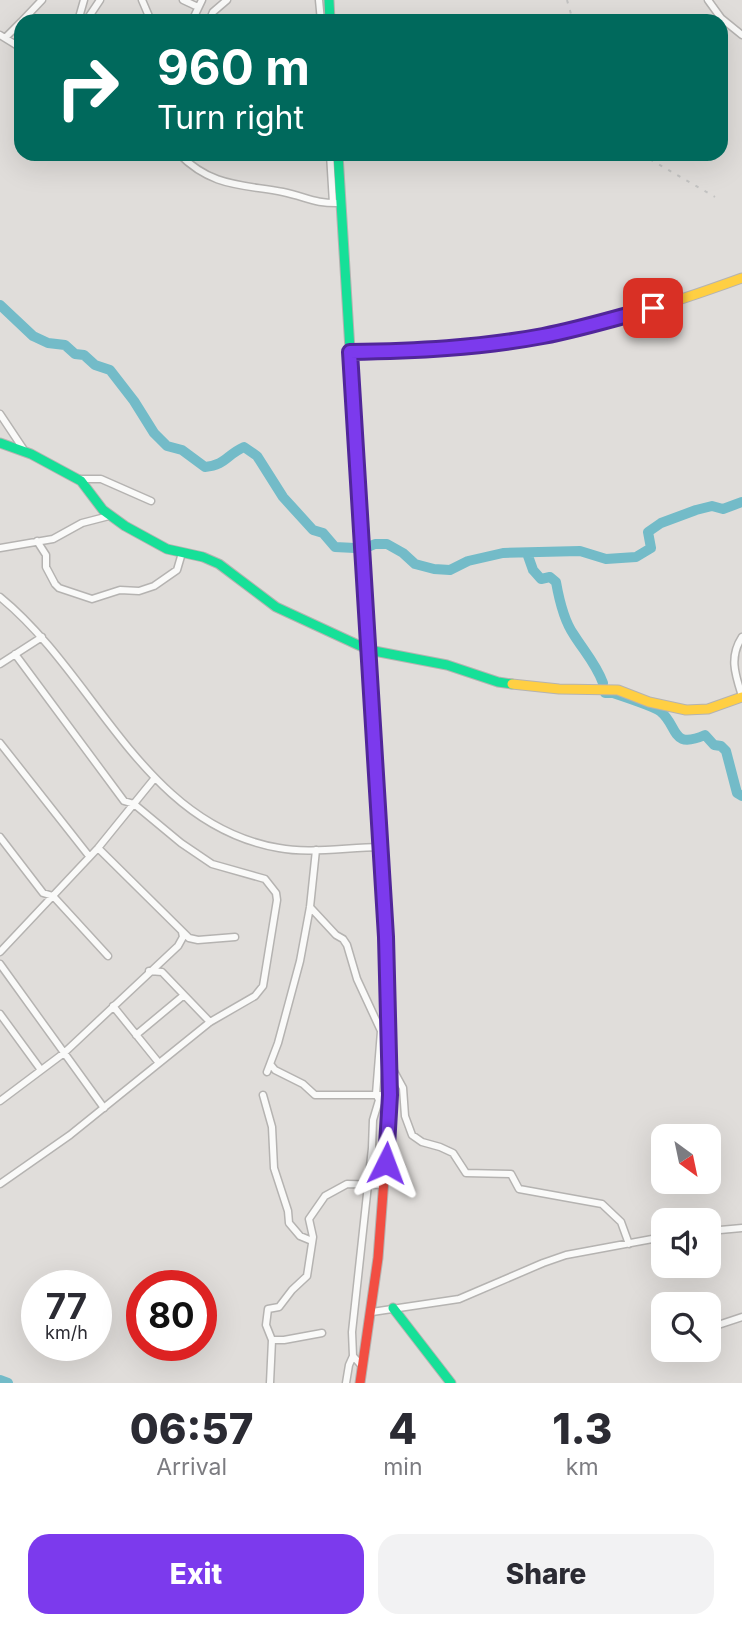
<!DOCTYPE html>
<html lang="en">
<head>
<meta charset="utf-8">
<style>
	:root { --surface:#fff; --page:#f2f2f3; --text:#2b2b33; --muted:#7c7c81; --accent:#7c3aed }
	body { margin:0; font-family:Inter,sans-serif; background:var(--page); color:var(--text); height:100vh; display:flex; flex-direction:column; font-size:26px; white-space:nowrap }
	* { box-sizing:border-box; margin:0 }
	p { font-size:23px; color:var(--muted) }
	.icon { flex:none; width:38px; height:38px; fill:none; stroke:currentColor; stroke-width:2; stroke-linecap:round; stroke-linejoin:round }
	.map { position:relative; height:1383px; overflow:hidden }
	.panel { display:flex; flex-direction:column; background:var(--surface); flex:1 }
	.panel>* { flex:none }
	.banner { position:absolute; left:14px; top:14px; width:714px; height:147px; border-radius:21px; box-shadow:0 7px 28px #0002; background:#00695c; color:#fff; overflow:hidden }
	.needle { width:46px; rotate:147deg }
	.buttons { position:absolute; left:651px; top:1124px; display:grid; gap:14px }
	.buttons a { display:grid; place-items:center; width:70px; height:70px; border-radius:14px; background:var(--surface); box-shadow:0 7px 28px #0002; font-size:35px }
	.speed { position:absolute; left:21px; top:1270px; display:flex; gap:14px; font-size:35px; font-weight:700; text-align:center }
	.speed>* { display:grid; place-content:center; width:91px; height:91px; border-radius:50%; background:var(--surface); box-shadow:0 7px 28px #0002; line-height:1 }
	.speed small { font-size:18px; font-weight:400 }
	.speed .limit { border:10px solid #d22; background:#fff; color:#111 }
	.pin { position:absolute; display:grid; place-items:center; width:60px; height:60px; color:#fff; margin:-30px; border-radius:14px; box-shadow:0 4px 10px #0006 }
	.me { position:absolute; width:77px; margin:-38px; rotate:3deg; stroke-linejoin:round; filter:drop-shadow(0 0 5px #0008) }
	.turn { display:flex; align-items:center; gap:24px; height:147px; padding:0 28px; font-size:32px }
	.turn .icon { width:91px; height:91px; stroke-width:2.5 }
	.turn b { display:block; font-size:49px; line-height:60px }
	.eta { display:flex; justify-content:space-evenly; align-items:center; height:119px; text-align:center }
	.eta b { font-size:42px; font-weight:800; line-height:49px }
	.button { display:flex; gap:14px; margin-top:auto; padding:14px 28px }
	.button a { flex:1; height:80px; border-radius:21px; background:var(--accent); color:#fff; font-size:28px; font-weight:800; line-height:80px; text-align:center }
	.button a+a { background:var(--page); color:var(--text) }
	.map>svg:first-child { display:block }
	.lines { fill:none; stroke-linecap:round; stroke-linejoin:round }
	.river { stroke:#73bbc8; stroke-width:10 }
	.street-casing { stroke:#b5b3b1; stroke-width:9 }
	.fast-casing { stroke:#b5b3b1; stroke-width:11 }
	.slow-casing { stroke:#b5b3b1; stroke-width:11 }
	.jam-casing { stroke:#b5b3b1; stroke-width:11 }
	.street { stroke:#fafaf9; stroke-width:6 }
	.fast { stroke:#16e098; stroke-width:9 }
	.slow { stroke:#ffcf43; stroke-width:9 }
	.jam { stroke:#f24e42; stroke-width:9 }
	.rail { stroke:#c3c3c2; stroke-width:2; stroke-dasharray:3.5 7; stroke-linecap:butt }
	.route-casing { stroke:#51269a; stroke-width:18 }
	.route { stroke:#7c3aed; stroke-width:12 }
</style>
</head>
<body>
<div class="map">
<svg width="742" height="1383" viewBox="0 0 742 1383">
	<rect width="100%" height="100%" fill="#e0ddda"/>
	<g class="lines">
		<!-- river -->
		<path class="river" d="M 0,305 L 33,336 L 48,343 L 65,345 L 75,354 L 84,355 L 95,365 L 110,370 L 134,401 L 154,433 L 167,446 L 182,450 L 205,467 C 226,465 226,455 244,447 L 257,456 L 283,497 L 313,530 L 323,533 L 335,547 L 355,548
			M 368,547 L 375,544 L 387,544 L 403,553 L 415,564 L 434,569 L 450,570 L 468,561 L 503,553 L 580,551 L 606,559 L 636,557 L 651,548 L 648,532 L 661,523 L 696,510 L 712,506 L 723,509 L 742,502
			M 527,553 L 533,570 L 541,579 L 550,577 L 556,582 C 559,599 564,621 574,635 C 584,651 596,664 603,683
			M 605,693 L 613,693 C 622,696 654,707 660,711 C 679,726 670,750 705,735 L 714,745 L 721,746 L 726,751 L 737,793 L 742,796
			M 0,1380 L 8,1383"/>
		<defs>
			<path id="street" d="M 142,0 L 151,21
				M 183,0 L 198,7
				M 319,0 L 321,21
				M 708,0 L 721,18 L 742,35
				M 22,21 L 42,0
				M 78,21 L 84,0
				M 86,21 L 100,0
				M 192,21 L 202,0
				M 209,21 L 213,12 L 227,0
				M 0,35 L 21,48
				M 5,38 L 21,22
				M 179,154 C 212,187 240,184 283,192 C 307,197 314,204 341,203
				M 330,154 L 333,203
				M 0,414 L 24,450
				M 78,479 L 101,479 L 151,501
				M 37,541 L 46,555 L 46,567 L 55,584 L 59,588 L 92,599 L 120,590 L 139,591 L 154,586 L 177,570 L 182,553
				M 0,548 L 53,539 L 82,523 L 109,516
				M 0,597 C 97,676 143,825 279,848 C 309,854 349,847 380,847
				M 742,637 C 729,657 735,674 742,696
				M 0,664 L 42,637
				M 0,743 L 89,856
				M 0,837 L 43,893 L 53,896 L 108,956
				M 98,848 L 189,938 L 198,940 L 235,937
				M 310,907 L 336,935 L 343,939 L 347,945 L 357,979 L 382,1033
				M 0,952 L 98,848 L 154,779
				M 0,964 L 104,1108
				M 149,971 L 162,972 L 210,1022
				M 113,1006 L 159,1063
				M 0,1014 L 41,1070
				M 136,1035 L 184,995
				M 271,1065 L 275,1070 L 303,1084 L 315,1095 L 390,1095
				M 391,1066 L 403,1088 L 405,1116 L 412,1135 L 422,1142 L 440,1147 L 453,1153 L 466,1173 L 511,1174 L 519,1189 L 602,1204 L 621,1222 L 629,1244
				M 267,1072 L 278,1043 L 300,961 L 310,907 L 316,850
				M 263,1095 L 272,1127 L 274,1168 L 288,1211 L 289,1223 L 300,1236 L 312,1241
				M 0,1101 L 64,1053 L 178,946 L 183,937 L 182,932
				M 0,1184 L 70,1135 L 210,1022 L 255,996 L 263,986 L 277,900 L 276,893 L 265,879 L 212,864 L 181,843 L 134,804 L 124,801 L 15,654
				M 709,1231 L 742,1228
				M 372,1312 L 459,1299 L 543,1263 L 566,1255 L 663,1237
				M 709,1328 L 742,1317
				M 272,1340 L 284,1340 L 322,1333
				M 361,1365 L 353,1356 L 352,1332 L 372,1148 L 373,1120 L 379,1100 L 376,1094 L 381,1031
				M 270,1383 L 272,1340 L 266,1325 L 268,1309 L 279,1307 L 292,1290 L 307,1276 L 313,1237 L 309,1219 L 325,1196 L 347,1184 L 383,1185
				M 346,1383 L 349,1365 L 353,1356"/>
			<path id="fast" d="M 329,0 L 330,21
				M 338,154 L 365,595
				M 0,443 L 31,454 L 81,481 L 103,510 L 125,526 L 167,549 L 203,557 L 219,564 L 276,607 L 369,650 L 447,665 L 498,682 L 512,684
				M 393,1308 L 451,1383"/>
			<path id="slow" d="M 350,352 C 407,351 464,349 521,340 C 597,328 670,304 742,278
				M 365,595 L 386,937 L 390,1095 L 385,1166
				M 512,684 L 559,689 L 618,690 L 649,702 L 686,710 L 708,709 L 742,697"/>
			<path id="jam" d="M 360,1383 L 378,1258 L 385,1166"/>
		</defs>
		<!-- street casing -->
		<use href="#street" class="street-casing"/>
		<!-- fast casing -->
		<use href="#fast" class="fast-casing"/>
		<!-- slow casing -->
		<use href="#slow" class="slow-casing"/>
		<!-- jam casing -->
		<use href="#jam" class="jam-casing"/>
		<!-- street -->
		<use href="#street" class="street"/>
		<!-- fast -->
		<use href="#fast" class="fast"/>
		<!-- slow -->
		<use href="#slow" class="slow"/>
		<!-- jam -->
		<use href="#jam" class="jam"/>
		<!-- rail -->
		<path class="rail" d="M 567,0 L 573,21
			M 641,154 L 715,197"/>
	</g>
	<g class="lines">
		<defs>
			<path id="route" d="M 386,1163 L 390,1095 L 386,937 L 350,352 C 415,351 479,348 543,336 C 580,329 616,318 653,308"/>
		</defs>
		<!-- route casing -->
		<use href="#route" class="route-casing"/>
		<!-- route -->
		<use href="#route" class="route"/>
	</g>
</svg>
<div class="buttons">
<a><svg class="needle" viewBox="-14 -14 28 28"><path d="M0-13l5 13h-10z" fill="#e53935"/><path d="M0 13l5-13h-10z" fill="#7c7c81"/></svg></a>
<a><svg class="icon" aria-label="sound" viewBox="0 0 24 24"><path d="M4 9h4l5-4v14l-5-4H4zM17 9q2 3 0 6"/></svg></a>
<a><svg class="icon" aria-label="search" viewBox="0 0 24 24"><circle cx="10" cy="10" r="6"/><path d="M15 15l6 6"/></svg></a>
</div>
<div class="speed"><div>77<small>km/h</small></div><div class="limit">80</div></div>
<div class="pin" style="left:653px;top:308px;background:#d93025"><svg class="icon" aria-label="arrive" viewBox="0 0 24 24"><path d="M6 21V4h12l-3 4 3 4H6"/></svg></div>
<svg class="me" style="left:386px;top:1163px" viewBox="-20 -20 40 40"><path d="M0-17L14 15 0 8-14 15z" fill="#7c3aed" stroke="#fff" stroke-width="4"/></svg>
<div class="banner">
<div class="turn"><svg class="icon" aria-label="right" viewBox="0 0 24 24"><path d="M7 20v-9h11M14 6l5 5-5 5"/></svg><div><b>960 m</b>Turn right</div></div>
</div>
</div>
<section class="panel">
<div class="eta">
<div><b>06:57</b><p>Arrival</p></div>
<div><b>4</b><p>min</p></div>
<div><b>1.3</b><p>km</p></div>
</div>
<div class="button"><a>Exit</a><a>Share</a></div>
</section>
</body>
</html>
